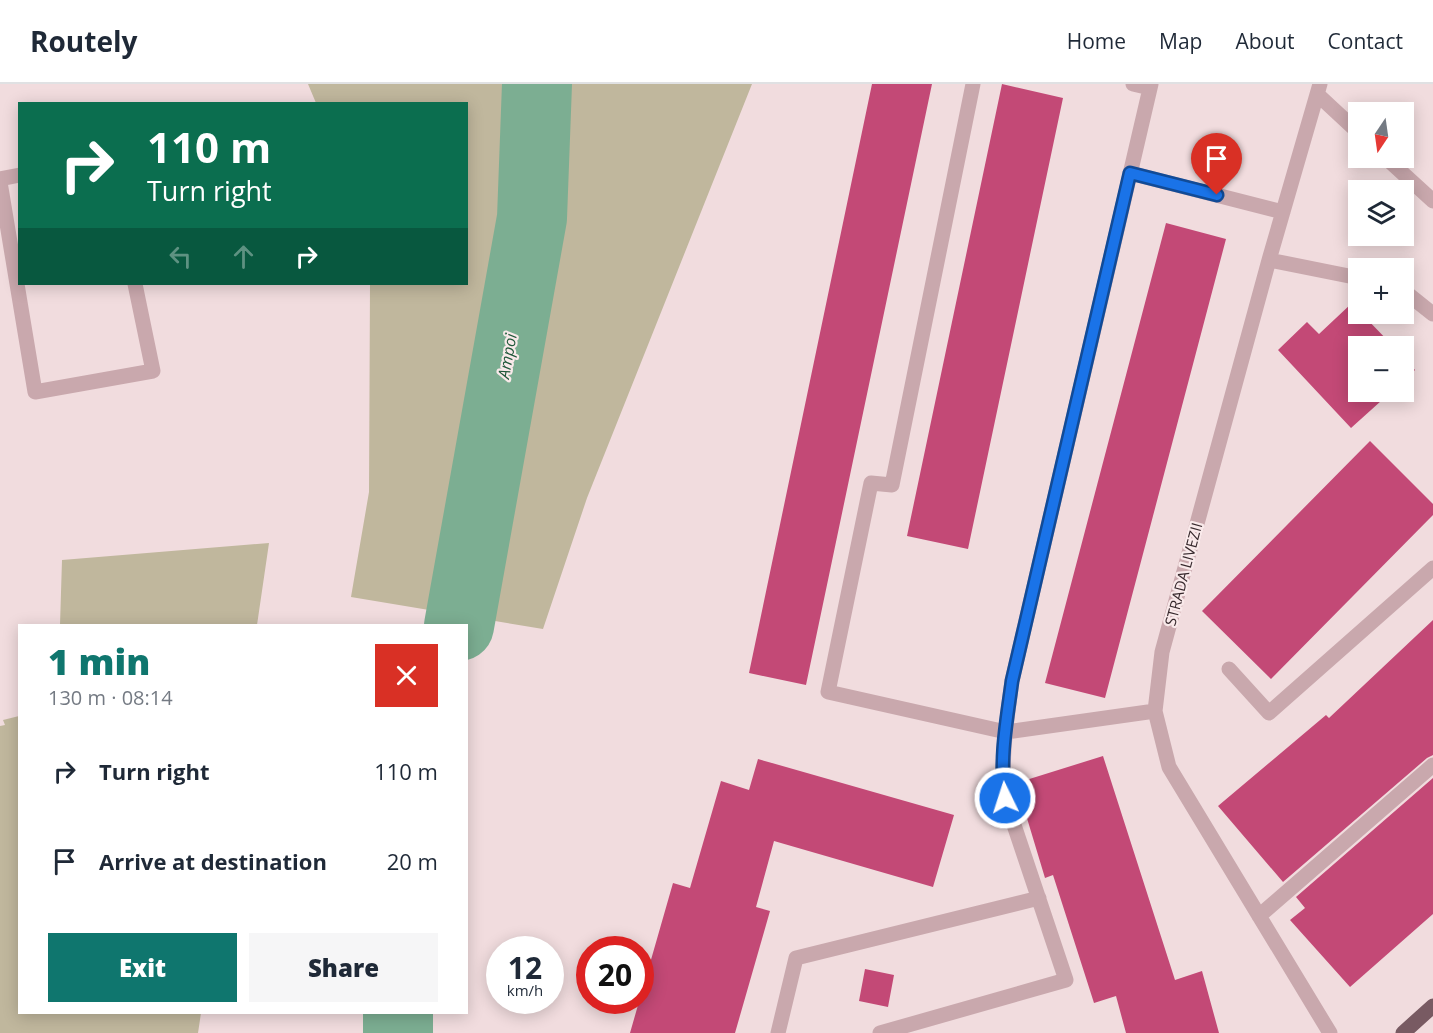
<!DOCTYPE html>
<html lang="en">
<head>
<meta charset="utf-8">
<style>
	:root { --surface:#fff; --page:#f6f6f7; --text:#1f2937; --muted:#747a83; --line:#e0e1e3; --accent:#0f766e }
	body { margin:0; font-family:"Open Sans",sans-serif; background:var(--page); color:var(--text); height:100vh; display:flex; flex-direction:column; font-size:22px; white-space:nowrap }
	* { box-sizing:border-box; margin:0 }
	p { font-size:20px; color:var(--muted) }
	.icon { flex:none; width:33px; height:33px; fill:none; stroke:currentColor; stroke-width:2; stroke-linecap:round; stroke-linejoin:round }
	.map { position:relative; flex:1; overflow:hidden }
	.side { position:absolute; left:18px; top:540px; width:450px; height:390px; display:flex; flex-direction:column; background:var(--surface); border-radius:0px; box-shadow:0 3px 15px #0003 }
	.side>* { flex:none }
	.hud { position:absolute; left:18px; top:18px; width:450px; height:183px; border-radius:0px; box-shadow:0 3px 15px #0003; background:#0b6e4f; color:#fff; overflow:hidden }
	.needle { width:39px; rotate:193deg }
	.buttons { position:absolute; left:1348px; top:18px; display:grid; gap:12px }
	.buttons a { display:grid; place-items:center; width:66px; height:66px; border-radius:0px; background:var(--surface); box-shadow:0 3px 15px #0003; font-size:30px }
	.speed { position:absolute; left:486px; top:852px; display:flex; gap:12px; font-size:30px; font-weight:700; text-align:center }
	.speed>* { display:grid; place-content:center; width:78px; height:78px; border-radius:50%; background:var(--surface); box-shadow:0 3px 15px #0003; line-height:1 }
	.speed small { font-size:15px; font-weight:400 }
	.speed .limit { border:9px solid #d22; background:#fff; color:#111 }
	.pin { position:absolute; display:grid; place-items:center; width:51px; height:51px; color:#fff; margin:-62px -26px; border-radius:50% 50% 50% 0; rotate:-45deg; box-shadow:0 0 6px #0007 }
	.pin .icon { rotate:45deg }
	.me { position:absolute; width:66px; margin:-33px; rotate:356deg; stroke-linejoin:round; filter:drop-shadow(0 0 4px #0008) }
	.turn { display:flex; align-items:center; gap:21px; height:126px; padding:0 30px; font-size:27px }
	.turn .icon { width:78px; height:78px; stroke-width:2.5 }
	.turn b { display:block; font-size:42px; line-height:51px }
	.lanes { display:flex; align-items:center; height:57px; padding:0 30px; background:#0003; justify-content:center; gap:30px; direction:ltr }
	.lanes .off { opacity:.35 }
	.round { display:grid; place-items:center; flex:none; width:63px; height:63px; border-radius:0px; background:var(--page) }
	.headline { display:flex; align-items:center; justify-content:space-between; height:102px; padding:0 30px }
	h1 { font-size:36px; font-weight:800; line-height:45px; color:var(--accent) }
	.cta { display:flex; gap:12px; margin-top:auto; padding:12px 30px }
	.cta a { flex:1; height:69px; border-radius:0px; background:var(--accent); color:#fff; font-size:24px; font-weight:800; line-height:69px; text-align:center }
	.cta a+a { background:var(--page); color:var(--text) }
	ul { padding:0; list-style:none }
	li { display:flex; align-items:center; gap:18px; height:90px; padding:0 30px }
	li div { flex:1 }
	li b { display:block; font-size:22px }
	li em { font-style:normal }
	header { display:flex; align-items:center; gap:36px; box-sizing:border-box; height:84px; padding:0 30px; background:var(--surface); border-bottom:2px solid var(--line) }
	header strong { font-size:28px }
	nav { display:flex; gap:33px; margin-inline-start:auto; font-size:21px }
	.map>svg:first-child { display:block }
	.green { fill:#c0b79d }
	.lines { fill:none; stroke-linecap:round; stroke-linejoin:round }
	.river { stroke:#7cae92; stroke-width:70 }
	.building { fill:#c34976 }
	.minor { stroke:#c9a8ad; stroke-width:15 }
	.major { stroke:#785a62; stroke-width:15 }
	.route-casing { stroke:#114b97; stroke-width:15 }
	.route { stroke:#1a73e8; stroke-width:10 }
	.labels { text-anchor:middle; dominant-baseline:central; stroke-width:4.5; stroke-linejoin:round; paint-order:stroke }
	.street-label { font-size:15px; fill:#36282c; stroke:#f9e9ea }
	.water-label { font-size:16px; font-style:italic; fill:#1f5739; stroke:#f9e9ea }
</style>
</head>
<body>
<header>
<strong>Routely</strong>
<nav><a>Home</a><a>Map</a><a>About</a><a>Contact</a></nav>
</header>
<div class="map">
<svg width="1433" height="949" viewBox="0 0 1433 949">
	<rect width="100%" height="100%" fill="#f1dcde"/>
	<!-- green -->
	<path class="green" d="M 308,0 L 752,0 L 587,414 L 543,545 L 351,513 L 369,408 L 370,200 L 466,200 L 466,20 L 316,19 Z
		M 269,459 L 257,541 L 60,541 L 62,476 Z
		M 19,632 L 20,928 L 201,929 L 198,949 L 0,949 L 0,642 L 5,641 L 3,636 Z"/>
	<g class="lines">
		<!-- river -->
		<path class="river" d="M 459,542 L 532,134 L 537,0
			M 398,949 L 398,928"/>
	</g>
	<!-- building -->
	<path class="building" d="M 872,0 L 932,0 L 806,601 L 749,589 Z
		M 1002,0 L 1063,14 L 968,465 L 907,452 Z
		M 1166,139 L 1226,155 L 1105,614 L 1045,599 Z
		M 1352,219 L 1359,226 L 1359,230 L 1362,230 L 1393,262 L 1359,262 L 1359,308 L 1391,308 L 1351,344 L 1278,266 L 1307,238 L 1319,250 Z
		M 1404,274 L 1415,286 L 1404,296 Z
		M 1370,357 L 1433,420 L 1433,431 L 1271,595 L 1202,527 Z
		M 1433,536 L 1433,671 L 1427,674 L 1283,798 L 1218,722 L 1326,631 L 1329,634 Z
		M 1103,672 L 1175,896 L 1202,887 L 1219,949 L 1126,949 L 1116,912 L 1094,919 L 1053,791 L 1045,794 L 1020,711 L 1027,709 L 1023,697 Z
		M 758,675 L 954,731 L 933,803 L 774,757 L 756,823 L 770,827 L 735,949 L 630,949 L 673,799 L 690,804 L 721,697 L 749,706 Z
		M 1433,694 L 1433,830 L 1350,903 L 1290,836 L 1305,824 L 1296,813 Z
		M 865,885 L 894,891 L 888,923 L 859,917 Z"/>
	<g class="lines">
		<!-- minor -->
		<path class="minor" d="M 973,0 L 892,401 L 871,399 L 828,608 L 1006,648 L 1155,627
			M 1133,0 L 1150,4
			M 1320,0 L 1269,176 L 1162,568 L 1155,627 L 1169,683 L 1330,949
			M 1317,10 L 1359,49
			M 1386,74 L 1433,117
			M 1130,89 L 1283,128
			M 0,95 L 20,91
			M 0,98 L 35,308 L 153,287 L 135,200
			M 1269,176 L 1359,194
			M 1404,207 L 1433,230
			M 1229,585 L 1269,629 L 1433,484
			M 1259,832 L 1433,681
			M 778,949 L 796,874 L 1039,814
			M 880,949 L 1066,896 L 1005,714 C 1000,675 1007,636 1012,597 L 1151,0"/>
		<!-- major -->
		<path class="major" d="M 1403,949 L 1433,922"/>
	</g>
	<g class="lines">
		<defs>
			<path id="route" d="M 1005,714 C 999,675 1007,635 1012,597 L 1130,89 L 1217,111"/>
		</defs>
		<!-- route casing -->
		<use href="#route" class="route-casing"/>
		<!-- route -->
		<use href="#route" class="route"/>
	</g>
	<g class="labels">
		<!-- street labels -->
		<g class="street-label">
			<text transform="translate(1183 490) rotate(-75)">STRADA LIVEZII</text>
		</g>
		<!-- water labels -->
		<g class="water-label">
			<text transform="translate(507 272) rotate(-80)">Ampoi</text>
		</g>
	</g>
</svg>
<div class="buttons">
<a><svg class="needle" viewBox="-14 -14 28 28"><path d="M0-13l5 13h-10z" fill="#e53935"/><path d="M0 13l5-13h-10z" fill="#747a83"/></svg></a>
<a><svg class="icon" aria-label="layers" viewBox="0 0 24 24"><path d="M12 4l9 5-9 5-9-5zM3 14l9 5 9-5"/></svg></a>
<a>+</a>
<a>−</a>
</div>
<div class="speed"><div>12<small>km/h</small></div><div class="limit">20</div></div>
<div class="pin" style="left:1217px;top:111px;background:#d93025"><svg class="icon" aria-label="arrive" viewBox="0 0 24 24"><path d="M6 21V4h12l-3 4 3 4H6"/></svg></div>
<svg class="me" style="left:1005px;top:714px" viewBox="-20 -20 40 40"><circle r="17" fill="#1a73e8" stroke="#fff" stroke-width="3"/><path d="M0-11L8 9 0 5-8 9z" fill="#fff"/></svg>
<div class="hud">
<div class="turn"><svg class="icon" aria-label="right" viewBox="0 0 24 24"><path d="M7 20v-9h11M14 6l5 5-5 5"/></svg><div><b>110 m</b>Turn right</div></div>
<div class="lanes"><svg class="icon off" aria-label="left" viewBox="0 0 24 24"><path d="M17 20v-9H6M10 6l-5 5 5 5"/></svg><svg class="icon off" aria-label="ahead" viewBox="0 0 24 24"><path d="M12 20V5M6 11l6-6 6 6"/></svg><svg class="icon" aria-label="right" viewBox="0 0 24 24"><path d="M7 20v-9h11M14 6l5 5-5 5"/></svg></div>
</div>
<section class="side">
<div class="headline"><div><h1>1 min</h1><p>130 m · 08:14</p></div><a class="round" style="background:#d93025;color:#fff"><svg class="icon" aria-label="close" viewBox="0 0 24 24"><path d="M6 6l12 12M18 6L6 18"/></svg></a></div>
<ul>
<li><svg class="icon" aria-label="right" viewBox="0 0 24 24"><path d="M7 20v-9h11M14 6l5 5-5 5"/></svg><div><b>Turn right</b></div><em>110 m</em></li>
<li><svg class="icon" aria-label="arrive" viewBox="0 0 24 24"><path d="M6 21V4h12l-3 4 3 4H6"/></svg><div><b>Arrive at destination</b></div><em>20 m</em></li>
</ul>
<div class="cta"><a>Exit</a><a>Share</a></div>
</section>
</div>
</body>
</html>
